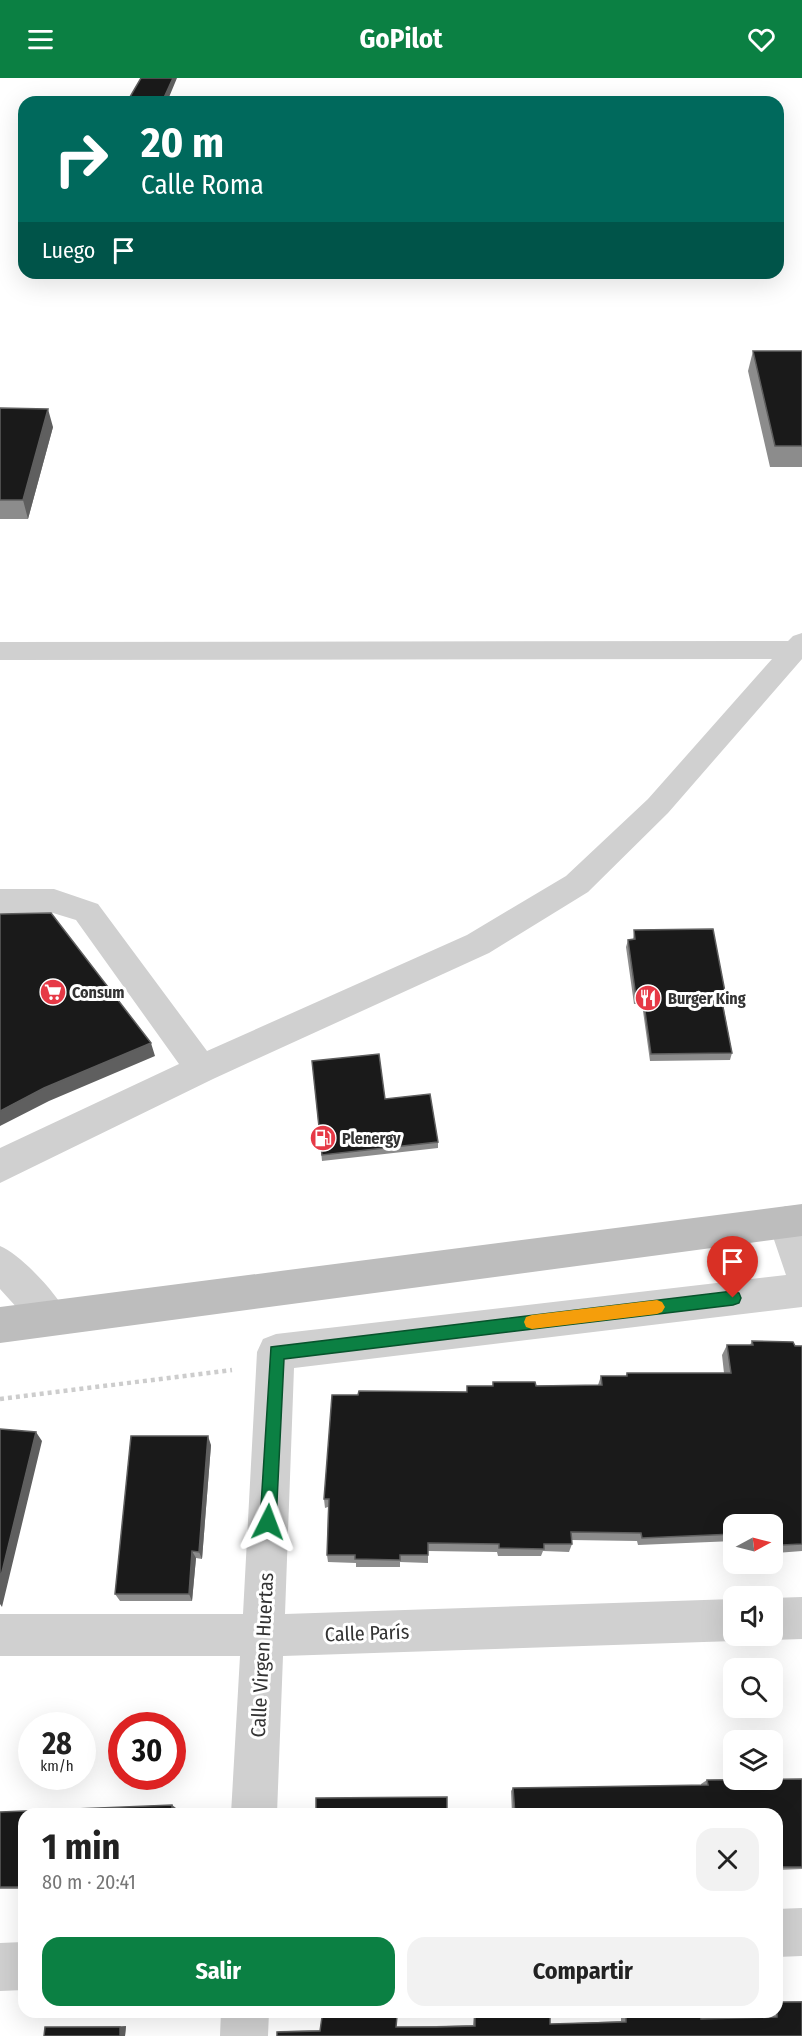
<!DOCTYPE html>
<html lang="es">
<head>
<meta charset="utf-8">
<style>
	:root { --surface:#fff; --page:#f2f2f2; --text:#222; --muted:#767676; --accent:#0b8043 }
	body { margin:0; font-family:"Fira Sans Condensed",sans-serif; background:var(--page); color:var(--text); height:100vh; display:flex; flex-direction:column; font-size:22px; white-space:nowrap }
	* { box-sizing:border-box; margin:0 }
	p { font-size:20px; color:var(--muted) }
	.icon { flex:none; width:33px; height:33px; fill:none; stroke:currentColor; stroke-width:2; stroke-linecap:round; stroke-linejoin:round }
	.map { position:relative; flex:1; overflow:hidden }
	.sheet { position:absolute; left:18px; top:1730px; width:765px; height:210px; display:flex; flex-direction:column; background:var(--surface); border-radius:18px; box-shadow:0 6px 24px #0002 }
	.sheet>* { flex:none }
	.banner { position:absolute; left:18px; top:18px; width:766px; height:183px; border-radius:18px; box-shadow:0 6px 24px #0002; background:#00695c; color:#fff; overflow:hidden }
	.needle { width:39px; rotate:83deg }
	.buttons { position:absolute; left:723px; top:1436px; display:grid; gap:12px }
	.buttons a { display:grid; place-items:center; width:60px; height:60px; border-radius:12px; background:var(--surface); box-shadow:0 6px 24px #0002; font-size:30px }
	.speed { position:absolute; left:18px; top:1634px; display:flex; gap:12px; font-size:30px; font-weight:700; text-align:center }
	.speed>* { display:grid; place-content:center; width:78px; height:78px; border-radius:50%; background:var(--surface); box-shadow:0 6px 24px #0002; line-height:1 }
	.speed small { font-size:15px; font-weight:400 }
	.speed .limit { border:9px solid #d22; background:#fff; color:#111 }
	.pin { position:absolute; display:grid; place-items:center; width:51px; height:51px; color:#fff; margin:-62px -26px; border-radius:50% 50% 50% 0; rotate:-45deg; box-shadow:0 0 6px #0007 }
	.pin .icon { rotate:45deg }
	.me { position:absolute; width:66px; margin:-33px; rotate:3deg; stroke-linejoin:round; filter:drop-shadow(0 0 4px #0008) }
	.turn { display:flex; align-items:center; gap:21px; height:126px; padding:0 24px; font-size:27px }
	.turn .icon { width:78px; height:78px; stroke-width:2.5 }
	.turn b { display:block; font-size:42px; line-height:51px }
	.then { display:flex; align-items:center; height:57px; padding:0 24px; background:#0003; gap:12px; font-size:22px }
	.round { display:grid; place-items:center; flex:none; width:63px; height:63px; border-radius:18px; background:var(--page) }
	.overview { display:flex; align-items:center; justify-content:space-between; height:102px; padding:0 24px }
	h1 { font-size:36px; font-weight:700; line-height:45px }
	.primary-button { display:flex; gap:12px; margin-top:auto; padding:12px 24px }
	.primary-button a { flex:1; height:69px; border-radius:18px; background:var(--accent); color:#fff; font-size:24px; font-weight:700; line-height:69px; text-align:center }
	.primary-button a+a { background:var(--page); color:var(--text) }
	header { display:flex; justify-content:space-between; align-items:center; height:78px; padding:0 24px; background:var(--accent); color:#fff; font-size:27px; font-weight:700 }
	.map>svg:first-child { display:block }
	.lines { fill:none; stroke-linecap:round; stroke-linejoin:round }
	.path { stroke:#cdcdcd; stroke-width:4.5; stroke-dasharray:4 4; stroke-linecap:butt }
	.street { fill:#d0d0d0; fill-rule:evenodd }
	.secondary { fill:#bdbdbd; fill-rule:evenodd }
	.wall { fill:#8c8c8c }
	.shaded-wall { fill:#5f5f5f }
	.building { fill:#1a1a1a; stroke:#5f5f5f; stroke-width:1.5 }
	.route { fill:#0b8043; stroke:#07532c; stroke-width:1.5 }
	.slow { fill:#f59e0b }
	.labels { text-anchor:middle; dominant-baseline:central; stroke-width:6; stroke-linejoin:round; paint-order:stroke }
	.poi-label { font-size:16px; font-weight:bold; fill:#333; stroke:#fff; text-anchor:start }
	.near-street-label { font-size:20px; fill:#333; stroke:#fff }
</style>
</head>
<body>
<header><svg class="icon" aria-label="menu" viewBox="0 0 24 24"><path d="M4 6h16M4 12h16M4 18h16"/></svg>GoPilot<svg class="icon" aria-label="heart" viewBox="0 0 24 24"><path d="M12 20l-8-8c-3-5 5-10 8-4 3-6 11-1 8 4z"/></svg></header>
<div class="map">
<svg width="802" height="1958" viewBox="0 0 802 1958">
	<rect width="100%" height="100%" fill="#fff"/>
	<g class="lines">
		<!-- path -->
		<path class="path" d="M 0,1321 L 232,1292"/>
		<!-- street -->
		<path class="street" d="M 802,555 L 802,581 L 668,735 L 588,814 L 489,875 L 213,1001 L 0,1105 L 0,1070 L 179,986 L 76,842 L 53,835 L 0,835 L 0,811 L 54,811 L 98,826 L 207,973 L 467,857 L 566,798 L 648,721 L 772,581 L 0,582 L 0,564 L 788,563 L 793,558 Z
			M 786,1128 L 799,1133 L 802,1140 L 802,1229 L 294,1290 L 285,1536 L 734,1521 L 734,1557 L 749,1557 L 734,1563 L 283,1578 L 277,1736 L 231,1736 L 240,1578 L 0,1578 L 0,1536 L 243,1536 L 257,1274 L 263,1261 L 276,1256 L 786,1197 L 768,1144 L 773,1133 Z
			M 0,1168 C 22,1177 60,1219 70,1241 L 64,1253 L 51,1258 L 38,1253 L 0,1211 Z
			M 802,1519 L 802,1561 L 772,1562 L 760,1557 L 772,1557 L 772,1520 Z
			M 802,1830 L 802,1878 L 777,1879 L 777,1831 Z
			M 24,1864 L 24,1912 L 0,1913 L 0,1865 Z
			M 221,1934 L 269,1934 L 268,1958 L 220,1958 Z"/>
		<!-- secondary -->
		<path class="secondary" d="M 802,1126 L 802,1158 L 0,1265 L 0,1229 Z"/>
	</g>
	<!-- wall -->
	<path class="wall" d="M 753,273 L 802,273 L 802,389 L 770,389 L 748,293 Z
		M 0,330 L 53,349 L 28,441 L 0,441 Z
		M 634,852 L 726,919 L 723,926 L 732,975 L 730,982 L 650,983 L 642,926 L 634,926 L 626,869 L 628,862 L 633,862 Z
		M 312,983 L 385,1021 L 438,1064 L 438,1070 L 322,1083 Z
		M 752,1263 L 802,1268 L 802,1473 L 776,1475 L 775,1470 L 772,1470 L 772,1446 L 734,1446 L 734,1463 L 638,1467 L 637,1463 L 571,1462 L 572,1466 L 569,1474 L 543,1473 L 541,1478 L 498,1478 L 497,1474 L 428,1473 L 428,1485 L 400,1484 L 400,1489 L 356,1489 L 356,1485 L 328,1484 L 327,1477 L 328,1429 L 325,1430 L 324,1421 L 358,1317 L 467,1314 L 467,1308 L 598,1307 L 601,1298 L 626,1298 L 627,1295 L 724,1295 L 722,1277 L 727,1267 L 750,1267 Z
		M 211,1367 L 202,1481 L 196,1480 L 192,1523 L 120,1523 L 115,1516 Z
		M 802,1701 L 802,1791 L 777,1792 L 777,1736 L 512,1736 L 511,1713 L 513,1710 L 701,1707 L 701,1706 L 707,1702 Z
		M 176,1730 L 176,1736 L 24,1736 L 24,1811 L 0,1811 L 0,1734 Z
		M 802,1923 L 802,1958 L 277,1954 L 280,1953 L 320,1952 L 322,1939 L 323,1938 L 397,1937 L 396,1949 L 436,1948 L 473,1947 L 474,1934 L 550,1934 L 550,1946 L 621,1943 L 621,1934 L 701,1934 L 701,1940 L 769,1938 L 769,1934 L 777,1934 L 777,1924 Z
		M 126,1948 L 125,1958 L 44,1958 L 45,1949 L 52,1949 Z"/>
	<!-- shaded-wall -->
	<path class="shaded-wall" d="M 173,0 L 177,0 L 167,24 L 162,24 Z
		M 48,331 L 53,349 L 28,441 L 23,422 Z
		M 151,965 L 155,978 L 49,1023 L 0,1048 L 0,1033 L 44,1010 Z
		M 36,1354 L 42,1363 L 2,1529 L 0,1526 L 0,1502 Z
		M 208,1358 L 211,1367 L 202,1481 L 199,1474 Z
		M 192,1473 L 196,1480 L 192,1523 L 189,1516 Z
		M 172,1727 L 176,1730 L 176,1736 L 172,1736 Z
		M 126,1948 L 125,1958 L 120,1958 L 120,1949 Z"/>
	<!-- building -->
	<path class="building" d="M 141,0 L 173,0 L 162,24 L 127,24 Z
		M 753,273 L 802,273 L 802,368 L 775,368 Z
		M 0,330 L 48,331 L 23,422 L 0,422 Z
		M 51,835 L 151,965 L 44,1010 L 0,1033 L 0,836 Z
		M 713,851 L 726,919 L 721,919 L 732,975 L 651,976 L 643,919 L 636,919 L 628,862 L 635,861 L 634,852 Z
		M 379,976 L 385,1021 L 430,1016 L 438,1064 L 322,1077 L 312,983 Z
		M 752,1263 L 793,1264 L 795,1268 L 802,1268 L 802,1466 L 782,1467 L 782,1462 L 772,1462 L 772,1446 L 734,1446 L 734,1456 L 642,1460 L 641,1455 L 571,1454 L 572,1466 L 544,1466 L 544,1471 L 499,1470 L 499,1466 L 428,1465 L 428,1477 L 400,1477 L 400,1482 L 355,1481 L 355,1477 L 327,1477 L 329,1421 L 324,1421 L 332,1317 L 358,1317 L 359,1313 L 467,1314 L 467,1308 L 493,1308 L 493,1304 L 535,1304 L 536,1308 L 602,1307 L 601,1298 L 627,1298 L 627,1295 L 731,1295 L 727,1267 L 753,1267 Z
		M 0,1351 L 36,1354 L 0,1502 Z
		M 131,1358 L 208,1358 L 199,1474 L 192,1473 L 189,1516 L 115,1516 Z
		M 802,1701 L 802,1789 L 777,1789 L 777,1736 L 515,1736 L 513,1710 L 708,1707 L 707,1702 Z
		M 447,1719 L 447,1736 L 316,1736 L 316,1720 Z
		M 172,1727 L 172,1736 L 24,1736 L 24,1809 L 0,1809 L 0,1734 Z
		M 777,1924 L 802,1924 L 802,1958 L 277,1958 L 277,1954 L 320,1953 L 322,1939 L 397,1938 L 396,1949 L 436,1949 L 475,1948 L 475,1935 L 550,1934 L 550,1946 L 626,1944 L 626,1934 L 701,1934 L 701,1941 L 777,1939 Z
		M 45,1949 L 120,1949 L 120,1958 L 44,1958 Z"/>
	<!-- route -->
	<path class="route" d="M 733,1213 L 739,1215 L 741,1220 L 739,1225 L 733,1227 L 284,1281 L 276,1444 L 274,1450 L 268,1453 L 262,1450 L 260,1444 L 271,1269 Z"/>
	<!-- slow -->
	<path class="slow" d="M 657,1222 L 662,1224 L 665,1229 L 662,1234 L 657,1236 L 532,1251 L 526,1249 L 524,1244 L 526,1239 L 532,1237 Z"/>
	<!-- icons -->
	<defs>
		<symbol id="supermarket-disc" viewBox="-11 -11 22 22"><circle r="9.5" fill="#e63946" stroke="#fff"/><path d="M-6-5.5h2.5l.6 2H6L4.5 2H-2.5L-4.4-4H-6ZM-1.5 3.2a1.3 1.3 0 1 0 .1 0ZM3 3.2a1.3 1.3 0 1 0 .1 0Z" fill="#fff"/></symbol>
		<symbol id="restaurant-disc" viewBox="-11 -11 22 22"><circle r="9.5" fill="#e63946" stroke="#fff"/><path d="M-5-6h1v4h1v-4h1v4h1v-4h1v5L-1.5 .5V6h-2V.5L-5-1ZM5-6V6H3V1.5H1.5Q1.5-4 5-6Z" fill="#fff"/></symbol>
		<symbol id="fuel-disc" viewBox="-11 -11 22 22"><circle r="9.5" fill="#e63946" stroke="#fff"/><path d="M-5.5-6h7V0h2V4h1.3V-2.5L3-4.5l.8-.8L6-3V5H2.5V1h-1V6h-7ZM-4.2-4.7v3.2H.2V-4.7Z" fill="#fff"/></symbol>
	</defs>
	<g fill-rule="evenodd">
		<use href="#supermarket-disc" x="38" y="899" width="30" height="30"/>
		<use href="#restaurant-disc" x="633" y="905" width="30" height="30"/>
		<use href="#fuel-disc" x="308" y="1045" width="30" height="30"/>
	</g>
	<g class="labels">
		<!-- poi labels -->
		<g class="poi-label">
			<text x="72" y="914">Consum</text>
			<text x="668" y="920">Burger King</text>
			<text x="342" y="1060">Plenergy</text>
		</g>
		<!-- near-street labels -->
		<g class="near-street-label">
			<text transform="translate(367 1555) rotate(-2)">Calle París</text>
			<text transform="translate(262 1577) rotate(-87)">Calle Virgen Huertas</text>
		</g>
	</g>
</svg>
<div class="buttons">
<a><svg class="needle" viewBox="-14 -14 28 28"><path d="M0-13l5 13h-10z" fill="#e53935"/><path d="M0 13l5-13h-10z" fill="#767676"/></svg></a>
<a><svg class="icon" aria-label="sound" viewBox="0 0 24 24"><path d="M4 9h4l5-4v14l-5-4H4zM17 9q2 3 0 6"/></svg></a>
<a><svg class="icon" aria-label="search" viewBox="0 0 24 24"><circle cx="10" cy="10" r="6"/><path d="M15 15l6 6"/></svg></a>
<a><svg class="icon" aria-label="layers" viewBox="0 0 24 24"><path d="M12 4l9 5-9 5-9-5zM3 14l9 5 9-5"/></svg></a>
</div>
<div class="speed"><div>28<small>km/h</small></div><div class="limit">30</div></div>
<div class="pin" style="left:733px;top:1220px;background:#d93025"><svg class="icon" aria-label="arrive" viewBox="0 0 24 24"><path d="M6 21V4h12l-3 4 3 4H6"/></svg></div>
<svg class="me" style="left:268px;top:1444px" viewBox="-20 -20 40 40"><path d="M0-17L14 15 0 8-14 15z" fill="#0b8043" stroke="#fff" stroke-width="4"/></svg>
<div class="banner">
<div class="turn"><svg class="icon" aria-label="right" viewBox="0 0 24 24"><path d="M7 20v-9h11M14 6l5 5-5 5"/></svg><div><b>20 m</b>Calle Roma</div></div>
<div class="then">Luego<svg class="icon" aria-label="arrive" viewBox="0 0 24 24"><path d="M6 21V4h12l-3 4 3 4H6"/></svg></div>
</div>
<section class="sheet">
<div class="overview"><div><h1>1 min</h1><p>80 m · 20:41</p></div><a class="round"><svg class="icon" aria-label="close" viewBox="0 0 24 24"><path d="M6 6l12 12M18 6L6 18"/></svg></a></div>
<div class="primary-button"><a>Salir</a><a>Compartir</a></div>
</section>
</div>
</body>
</html>
